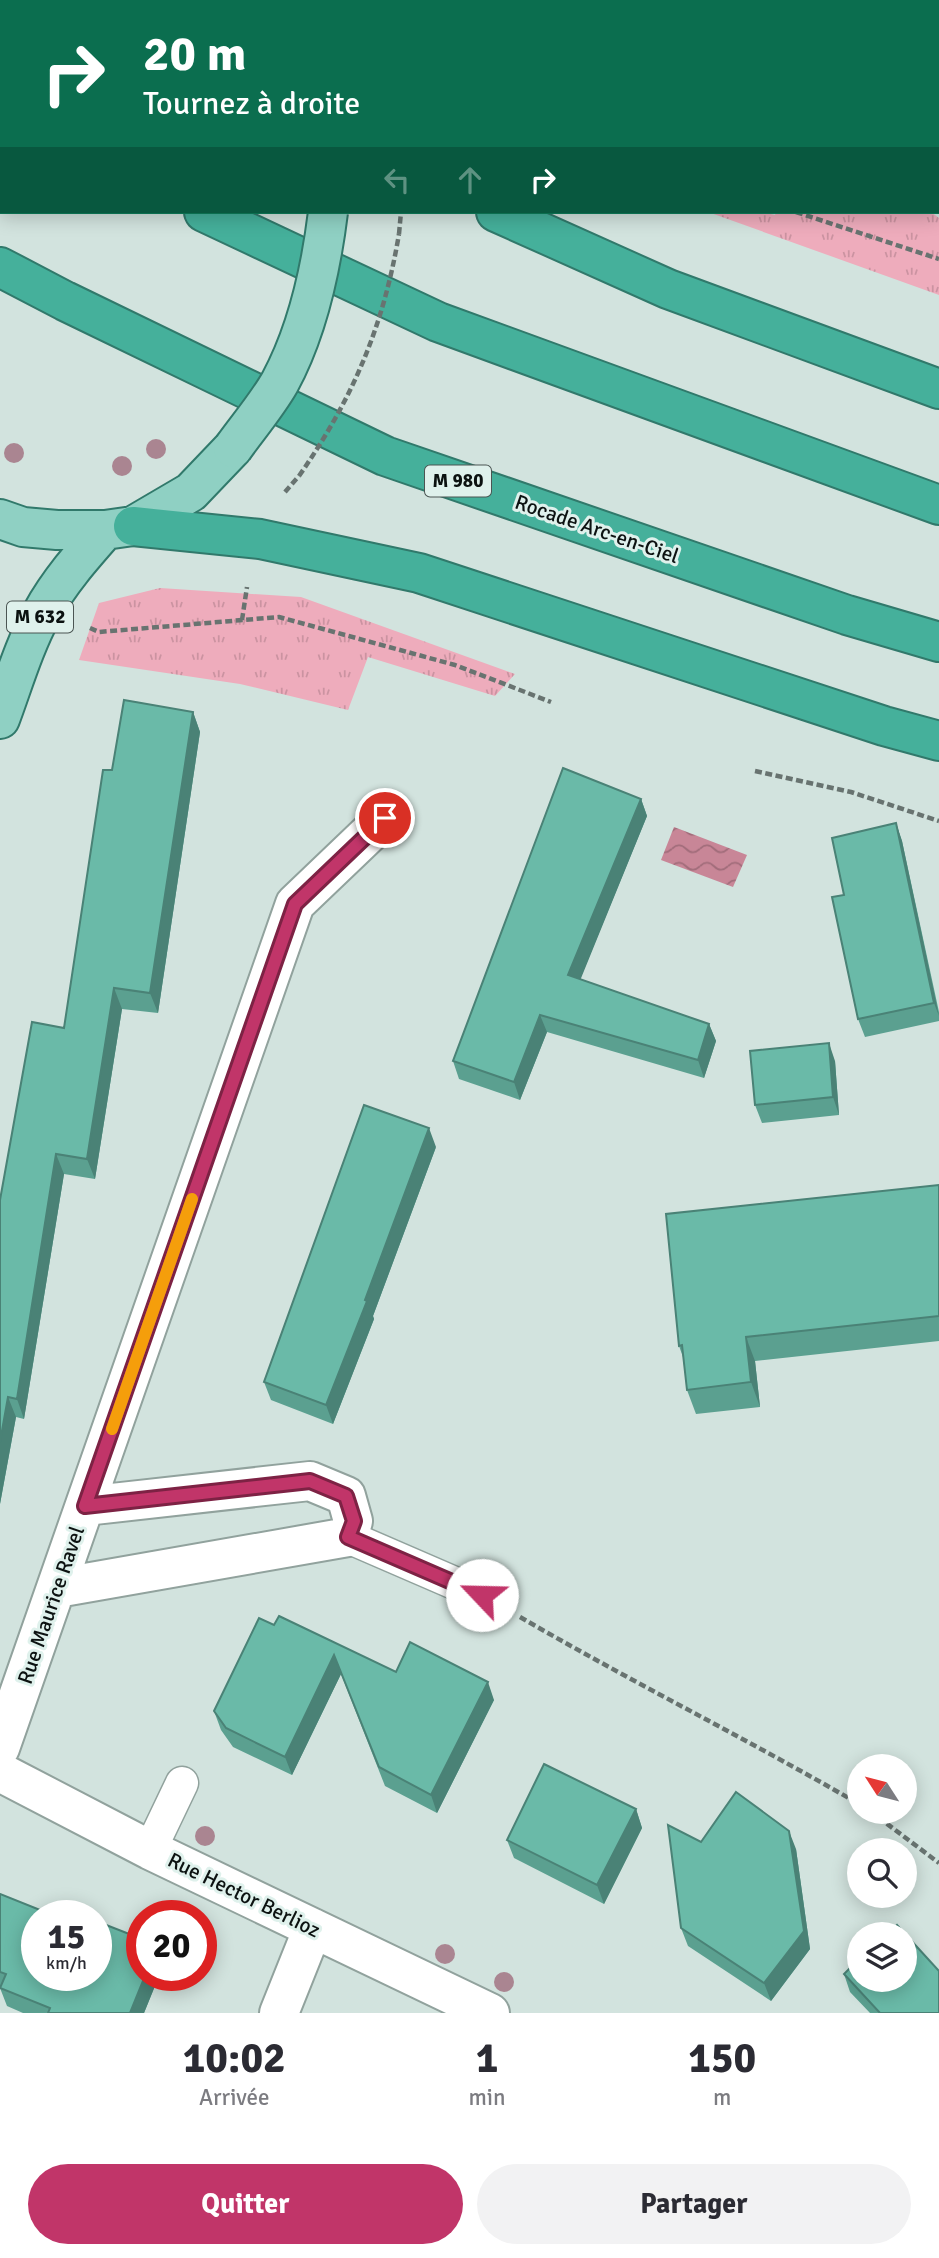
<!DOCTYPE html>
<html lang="fr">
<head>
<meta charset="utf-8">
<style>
	:root { --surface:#fff; --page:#f2f2f3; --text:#2b2b33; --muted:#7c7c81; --accent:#c13569 }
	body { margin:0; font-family:Signika,sans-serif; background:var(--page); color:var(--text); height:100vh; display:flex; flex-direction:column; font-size:26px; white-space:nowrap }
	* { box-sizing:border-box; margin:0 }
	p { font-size:23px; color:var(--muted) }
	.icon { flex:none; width:38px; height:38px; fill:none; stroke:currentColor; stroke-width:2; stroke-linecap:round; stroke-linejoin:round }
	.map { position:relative; height:2013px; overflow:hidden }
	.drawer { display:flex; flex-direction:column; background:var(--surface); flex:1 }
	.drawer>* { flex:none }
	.top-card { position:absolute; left:0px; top:0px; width:940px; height:214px; box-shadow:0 4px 18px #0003; background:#0b6e4f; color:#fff; overflow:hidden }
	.needle { width:46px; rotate:306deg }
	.buttons { position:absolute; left:847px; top:1754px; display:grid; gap:14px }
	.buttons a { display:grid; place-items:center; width:70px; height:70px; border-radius:50%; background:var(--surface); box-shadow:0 4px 18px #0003; font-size:35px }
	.speed { position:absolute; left:21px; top:1900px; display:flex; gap:14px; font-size:35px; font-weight:700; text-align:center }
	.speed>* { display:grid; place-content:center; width:91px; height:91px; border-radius:50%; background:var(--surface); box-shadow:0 4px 18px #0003; line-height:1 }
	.speed small { font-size:18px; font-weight:400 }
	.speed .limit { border:10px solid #d22; background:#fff; color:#111 }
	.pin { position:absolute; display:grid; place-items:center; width:60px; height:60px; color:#fff; margin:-30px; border:4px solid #fff; border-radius:50%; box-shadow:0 2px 7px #0007 }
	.me { position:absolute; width:77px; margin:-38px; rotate:294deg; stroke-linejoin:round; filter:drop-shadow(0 0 5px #0008) }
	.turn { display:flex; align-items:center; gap:24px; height:147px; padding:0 28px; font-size:32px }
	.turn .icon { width:91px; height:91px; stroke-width:2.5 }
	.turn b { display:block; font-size:49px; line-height:60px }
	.lanes { display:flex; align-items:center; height:66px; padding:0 28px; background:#0003; justify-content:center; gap:35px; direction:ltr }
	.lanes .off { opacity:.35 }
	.eta { display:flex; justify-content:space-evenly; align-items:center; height:119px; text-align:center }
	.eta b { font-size:42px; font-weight:700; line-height:49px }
	.primary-button { display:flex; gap:14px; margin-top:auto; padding:14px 28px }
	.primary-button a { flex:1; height:80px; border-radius:42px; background:var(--accent); color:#fff; font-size:28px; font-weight:700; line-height:80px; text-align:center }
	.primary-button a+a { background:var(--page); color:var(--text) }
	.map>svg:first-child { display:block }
	.grass { fill:url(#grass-tufts) }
	.water { fill:url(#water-waves) }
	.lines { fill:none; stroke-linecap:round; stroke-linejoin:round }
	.lane-casing { stroke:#91a29d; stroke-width:35 }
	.street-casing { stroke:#91a29d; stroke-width:42 }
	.primary-casing { stroke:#31796b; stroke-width:42 }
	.highway-casing { stroke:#31796b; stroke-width:42 }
	.path { stroke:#687370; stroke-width:4.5; stroke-dasharray:7 3.5; stroke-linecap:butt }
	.lane { stroke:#fff; stroke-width:32 }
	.street { stroke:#fff; stroke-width:38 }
	.primary { stroke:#8fd0c3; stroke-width:38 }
	.highway { stroke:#45b09b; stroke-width:38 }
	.primary-bridge-casing { stroke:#31796b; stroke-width:42; stroke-linecap:butt }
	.path-bridge { stroke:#687370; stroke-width:4.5; stroke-dasharray:7 3.5; stroke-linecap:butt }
	.primary-bridge { stroke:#8fd0c3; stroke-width:38 }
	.tree { fill:#aa8591 }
	.wall { fill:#5ba090 }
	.shaded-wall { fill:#4a8276 }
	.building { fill:#6abaa8; stroke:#4a8276; stroke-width:2 }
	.route-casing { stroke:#7d2244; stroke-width:18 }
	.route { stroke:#c13569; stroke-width:12 }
	.slow { stroke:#f59e0b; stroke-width:12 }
	.labels { text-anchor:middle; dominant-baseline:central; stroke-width:6; stroke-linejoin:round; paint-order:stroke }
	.shield { fill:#dff1ec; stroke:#4b5553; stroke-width:2 }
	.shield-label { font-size:19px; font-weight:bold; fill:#0c1211 }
	.street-label { font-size:21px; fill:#0c1211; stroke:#dff1ec }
</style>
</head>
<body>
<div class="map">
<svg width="939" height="2013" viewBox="0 0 939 2013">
	<defs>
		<pattern id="grass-tufts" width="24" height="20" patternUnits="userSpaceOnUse" patternTransform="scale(1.75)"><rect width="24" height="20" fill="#eeacbc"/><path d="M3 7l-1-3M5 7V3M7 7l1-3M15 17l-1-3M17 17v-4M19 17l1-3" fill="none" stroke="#cb93a1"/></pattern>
		<pattern id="water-waves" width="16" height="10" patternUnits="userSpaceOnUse" patternTransform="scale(1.75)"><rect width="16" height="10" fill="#c88697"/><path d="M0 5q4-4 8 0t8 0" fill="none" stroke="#a16c7a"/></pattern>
	</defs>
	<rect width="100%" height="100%" fill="#d2e3de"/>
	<!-- grass -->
	<path class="grass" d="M 708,212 L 762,212 L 775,215 L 776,212 L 931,212 L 939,218 L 939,295 Z
		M 160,588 L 301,597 L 515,674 L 495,696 L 368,657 L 348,710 L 240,684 L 79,660 L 99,603 Z"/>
	<!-- water -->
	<path class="water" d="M 674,827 L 747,855 L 733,887 L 661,860 Z"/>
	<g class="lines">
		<defs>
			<path id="lane" d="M 348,1537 L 482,1595
				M 150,1850 L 182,1783"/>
			<path id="street" d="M 57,1588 L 348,1537 L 353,1521 L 346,1496 L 310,1481 L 85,1506
				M 0,1748 L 295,904 L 385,818
				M 0,1772 L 150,1850 L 490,2013
				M 279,2013 L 313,1928"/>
			<path id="primary" d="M 264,0 L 266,2
				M 19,2 L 21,0
				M 0,519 L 23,527 L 57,530 L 105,530 L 133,526 L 191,492 L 233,448
				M 0,719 C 13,684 24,646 42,613 C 59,582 82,556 105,530"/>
			<path id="highway" d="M 0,109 L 2,110
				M 204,212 L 438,322 L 939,505
				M 496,212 L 668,289 L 939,389
				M 0,267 L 65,301 L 385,456 L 847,615 L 939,642
				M 133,526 L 260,539 L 419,573 L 884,726 L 939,741"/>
		</defs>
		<!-- lane casing -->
		<use href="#lane" class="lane-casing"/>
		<!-- street casing -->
		<use href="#street" class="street-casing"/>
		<!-- primary casing -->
		<use href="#primary" class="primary-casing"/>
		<!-- highway casing -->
		<use href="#highway" class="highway-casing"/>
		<!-- path -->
		<path class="path" d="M 337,0 L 338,2
			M 796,212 L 939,259
			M 399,234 L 401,212
			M 285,492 L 299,476
			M 242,620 L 247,587
			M 90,628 L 99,632 L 279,617 L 455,665 L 551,702
			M 755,771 L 851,792 L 939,821
			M 520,1617 C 632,1682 747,1739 859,1804
			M 870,1811 L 939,1863"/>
		<!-- lane -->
		<use href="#lane" class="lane"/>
		<!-- street -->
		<use href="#street" class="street"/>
		<!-- primary -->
		<use href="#primary" class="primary"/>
		<!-- highway -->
		<use href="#highway" class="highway"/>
		<defs>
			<path id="primary-bridge" d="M 233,448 C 248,427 267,405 280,382 C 308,330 321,269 328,212"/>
		</defs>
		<!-- primary-bridge casing -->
		<use href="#primary-bridge" class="primary-bridge-casing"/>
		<!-- path-bridge -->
		<path class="path-bridge" d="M 299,476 C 353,398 383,328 399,234"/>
		<!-- primary-bridge -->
		<use href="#primary-bridge" class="primary-bridge"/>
	</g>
	<!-- trees -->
	<g class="tree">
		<circle cx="156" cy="449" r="10"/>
		<circle cx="14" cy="453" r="10"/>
		<circle cx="122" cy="466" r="10"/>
		<circle cx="205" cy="1836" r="10"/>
		<circle cx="445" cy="1954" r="10"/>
		<circle cx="504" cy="1982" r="10"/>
	</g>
	<!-- wall -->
	<path class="wall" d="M 520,0 L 575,0 L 575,2 L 524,2 Z
		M 736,0 L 821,0 L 820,2 L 740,2 Z
		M 193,712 L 200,732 L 158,1013 L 122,1009 L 95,1179 L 64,1174 L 24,1419 L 16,1417 L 0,1504 L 0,1200 L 64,1028 L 112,770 Z
		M 641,799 L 647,816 L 580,979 L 709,1024 L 716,1041 L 704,1078 L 547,1032 L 520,1100 L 459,1079 L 453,1061 Z
		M 896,823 L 902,841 L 939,1012 L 939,1021 L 865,1037 L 858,1019 L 844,895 Z
		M 835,1061 L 839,1115 L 762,1123 L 755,1105 Z
		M 436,1147 L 373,1316 L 374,1319 L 333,1424 L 271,1400 L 264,1382 Z
		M 939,1185 L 939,1341 L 755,1361 L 760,1407 L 696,1414 L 687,1390 L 683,1357 L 679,1346 Z
		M 274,1625 L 396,1672 L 494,1700 L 437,1813 L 385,1786 L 341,1674 L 292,1775 L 233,1747 L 221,1730 L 214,1711 Z
		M 636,1809 L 642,1828 L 604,1904 L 514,1858 L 507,1840 Z
		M 701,1842 L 796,1849 L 810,1949 L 771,2001 L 688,1946 L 681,1928 Z
		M 0,1894 L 159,1976 L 144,2013 L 23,2013 L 7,2006 L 0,1988 Z
		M 844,1974 L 939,2013 L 870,2013 L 850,1992 Z"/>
	<!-- shaded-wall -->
	<path class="shaded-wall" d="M 561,0 L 575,0 L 575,2 L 562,2 Z
		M 801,0 L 821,0 L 820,2 L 801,2 Z
		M 193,712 L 200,732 L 158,1013 L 150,993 Z
		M 641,799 L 647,816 L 575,993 L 568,975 Z
		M 896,823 L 902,841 L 939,1016 L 934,1003 Z
		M 114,988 L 122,1009 L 95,1179 L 87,1159 Z
		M 540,1015 L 547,1032 L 520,1100 L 514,1082 Z
		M 709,1024 L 716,1041 L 704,1078 L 698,1060 Z
		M 829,1043 L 835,1061 L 839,1115 L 833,1097 Z
		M 429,1128 L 436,1147 L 373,1316 L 374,1319 L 333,1424 L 326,1405 Z
		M 56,1154 L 64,1174 L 24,1419 L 17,1399 Z
		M 746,1337 L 755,1361 L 760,1407 L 751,1382 Z
		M 8,1397 L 16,1417 L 0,1504 L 0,1442 Z
		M 334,1655 L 341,1674 L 292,1775 L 285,1757 Z
		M 488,1682 L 494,1700 L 437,1813 L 431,1795 Z
		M 636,1809 L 642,1828 L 604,1904 L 597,1885 Z
		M 789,1831 L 796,1849 L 810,1949 L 771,2001 L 764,1983 Z
		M 145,1976 L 159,1976 L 144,2013 L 130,2013 Z"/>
	<!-- building -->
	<path class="building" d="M 124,700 L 193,712 L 150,993 L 114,988 L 87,1159 L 56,1154 L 17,1399 L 8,1397 L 0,1442 L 0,1200 L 32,1022 L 64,1028 L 103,770 L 112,770 Z
		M 563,768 L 641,799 L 568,975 L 709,1024 L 698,1060 L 540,1015 L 514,1082 L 453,1061 Z
		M 896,823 L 934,1003 L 858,1019 L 832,897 L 844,895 L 832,838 Z
		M 829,1043 L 833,1097 L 755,1105 L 750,1051 Z
		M 364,1105 L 429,1128 L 365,1300 L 367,1301 L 326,1405 L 264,1382 Z
		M 939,1185 L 939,1316 L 746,1337 L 751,1382 L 687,1390 L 682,1345 L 679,1346 L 666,1214 Z
		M 279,1616 L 396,1672 L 410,1642 L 488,1682 L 431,1795 L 379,1767 L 334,1655 L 285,1757 L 226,1728 L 214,1711 L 259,1618 L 274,1625 Z
		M 544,1764 L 636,1809 L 597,1885 L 507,1840 Z
		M 736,1792 L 789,1831 L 804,1931 L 764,1983 L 681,1928 L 668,1825 L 701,1842 Z
		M 0,1894 L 55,1916 L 37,1916 L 37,1976 L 96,1976 L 96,1921 L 142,1939 L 142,1976 L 145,1976 L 130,2013 L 48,2013 L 50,2008 L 0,1988 L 6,1974 L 0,1972 Z
		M 897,1925 L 939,1971 L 939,2013 L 880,2013 L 844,1974 L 859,1959 L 859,1979 L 905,1979 L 905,1934 L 887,1934 Z"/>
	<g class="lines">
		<defs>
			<path id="route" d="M 385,818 L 295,904 L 85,1506 L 310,1481 L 346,1496 L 354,1521 L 348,1537 L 482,1595"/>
		</defs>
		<!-- route casing -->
		<use href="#route" class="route-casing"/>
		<!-- route -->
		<use href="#route" class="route"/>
		<!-- slow -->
		<path class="slow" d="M 112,1429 L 192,1199"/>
	</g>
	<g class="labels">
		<!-- shield labels -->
		<g class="shield">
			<rect x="425" y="465.5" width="66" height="31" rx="5"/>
			<rect x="7" y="601.5" width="66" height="31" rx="5"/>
		</g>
		<g class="shield-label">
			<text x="458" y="481">M 980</text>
			<text x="40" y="617">M 632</text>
		</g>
		<!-- street labels -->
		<g class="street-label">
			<text transform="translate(597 529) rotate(19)">Rocade Arc-en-Ciel</text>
			<text transform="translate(51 1605) rotate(-71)">Rue Maurice Ravel</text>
			<text transform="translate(244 1895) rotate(26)">Rue Hector Berlioz</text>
		</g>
	</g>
</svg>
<div class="buttons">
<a><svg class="needle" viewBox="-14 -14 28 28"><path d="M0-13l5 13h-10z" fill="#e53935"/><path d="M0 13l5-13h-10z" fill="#7c7c81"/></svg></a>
<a><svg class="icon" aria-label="search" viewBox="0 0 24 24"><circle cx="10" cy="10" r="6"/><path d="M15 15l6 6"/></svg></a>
<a><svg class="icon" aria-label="layers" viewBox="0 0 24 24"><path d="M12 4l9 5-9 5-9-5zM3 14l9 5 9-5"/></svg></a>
</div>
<div class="speed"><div>15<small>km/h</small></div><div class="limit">20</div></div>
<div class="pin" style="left:385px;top:818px;background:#d93025"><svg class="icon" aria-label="arrive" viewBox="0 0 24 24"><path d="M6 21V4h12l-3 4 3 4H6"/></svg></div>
<svg class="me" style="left:482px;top:1595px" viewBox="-20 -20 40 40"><circle r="19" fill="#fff"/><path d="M0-13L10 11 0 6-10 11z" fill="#c13569"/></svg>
<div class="top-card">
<div class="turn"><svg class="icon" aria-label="right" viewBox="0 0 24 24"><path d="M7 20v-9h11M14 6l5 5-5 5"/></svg><div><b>20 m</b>Tournez à droite</div></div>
<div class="lanes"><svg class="icon off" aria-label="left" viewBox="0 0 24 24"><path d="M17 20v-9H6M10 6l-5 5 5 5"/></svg><svg class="icon off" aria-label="ahead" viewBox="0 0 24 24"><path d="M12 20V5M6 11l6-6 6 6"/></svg><svg class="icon" aria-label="right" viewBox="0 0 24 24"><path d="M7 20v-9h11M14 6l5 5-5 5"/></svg></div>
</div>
</div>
<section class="drawer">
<div class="eta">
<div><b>10:02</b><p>Arrivée</p></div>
<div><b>1</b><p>min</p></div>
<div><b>150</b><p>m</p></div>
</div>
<div class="primary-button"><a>Quitter</a><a>Partager</a></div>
</section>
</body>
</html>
